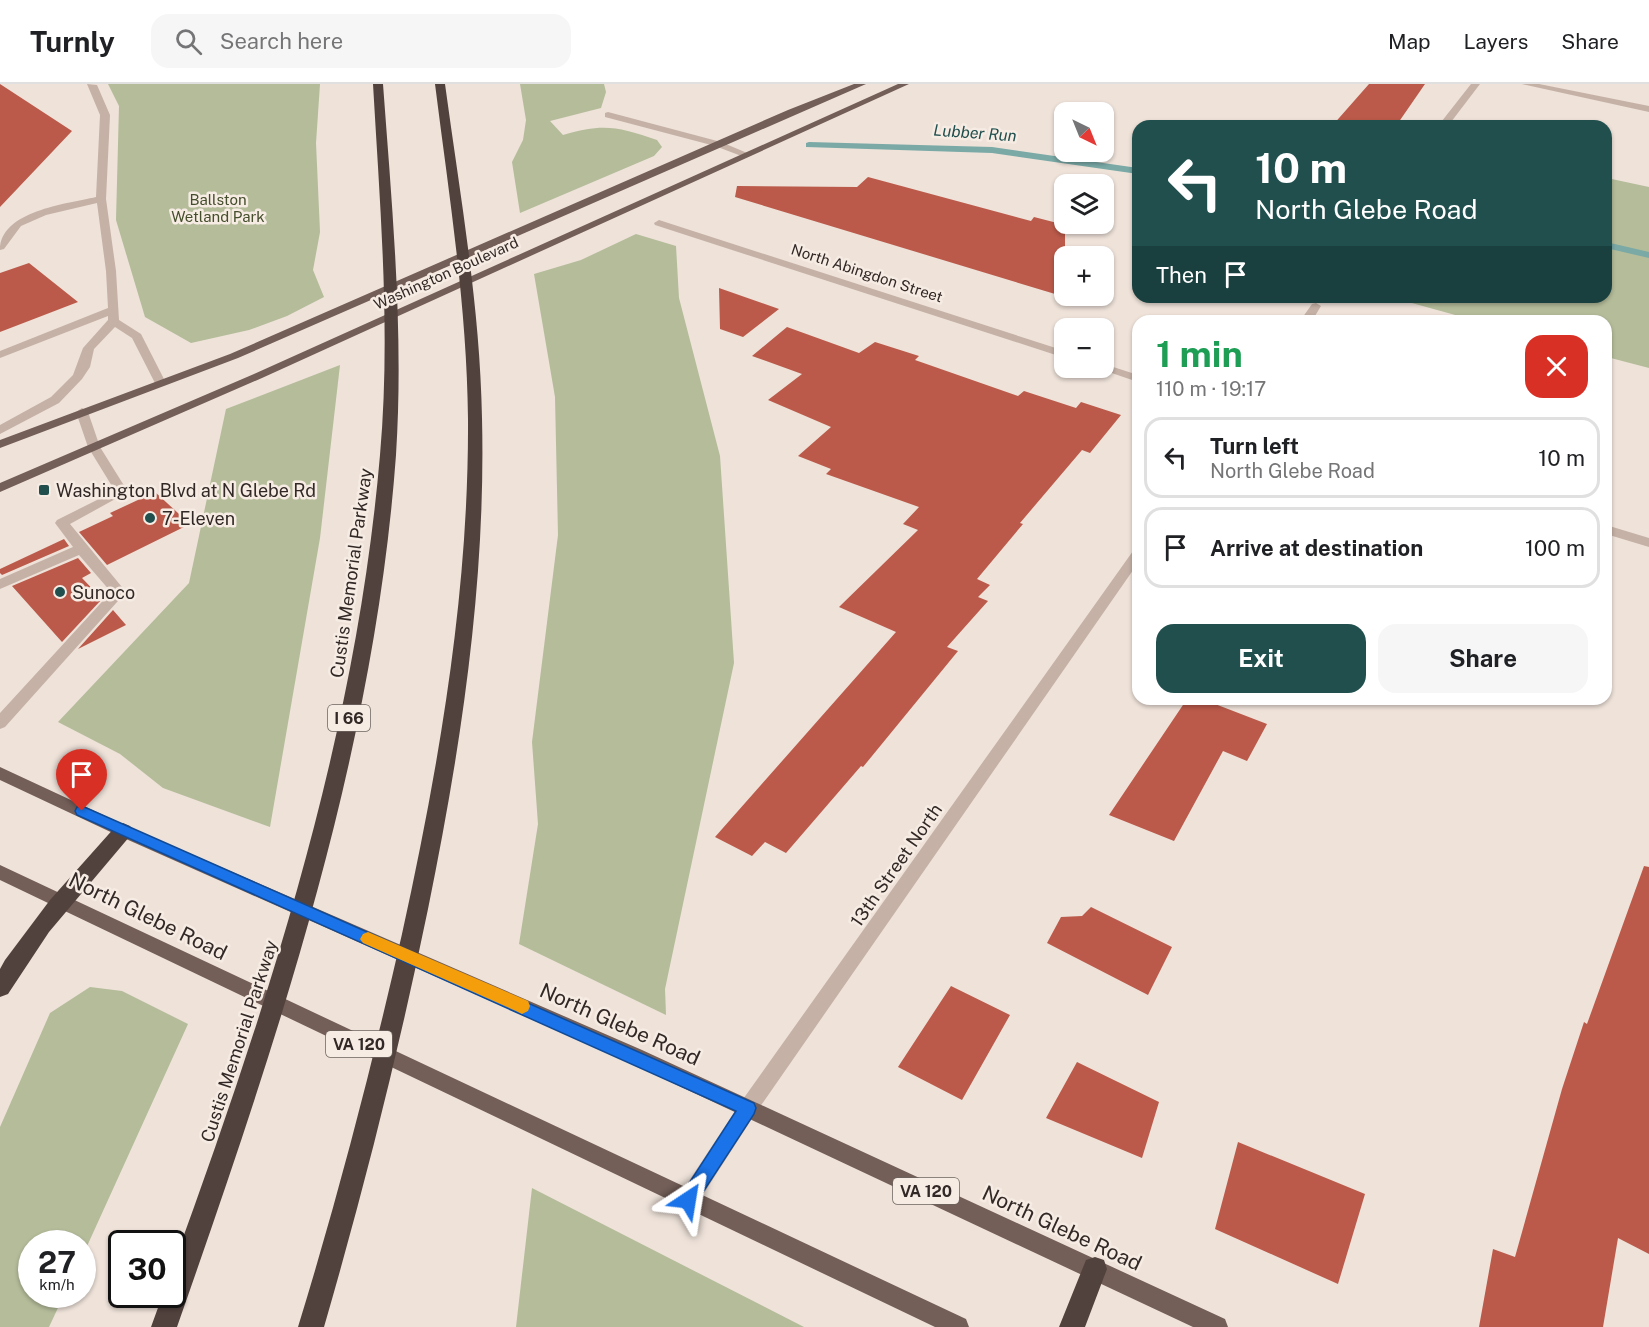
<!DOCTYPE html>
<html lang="en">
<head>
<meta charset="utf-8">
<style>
	:root { --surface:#fff; --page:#f6f6f6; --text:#202124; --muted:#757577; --line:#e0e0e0; --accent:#204f4e }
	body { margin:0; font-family:"Public Sans",sans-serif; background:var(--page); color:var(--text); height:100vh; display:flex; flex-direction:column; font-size:22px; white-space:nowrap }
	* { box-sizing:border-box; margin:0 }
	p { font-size:20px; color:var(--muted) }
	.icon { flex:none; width:33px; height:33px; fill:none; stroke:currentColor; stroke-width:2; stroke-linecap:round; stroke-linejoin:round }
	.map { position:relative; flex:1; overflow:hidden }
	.sheet { position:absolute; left:1132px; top:231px; width:480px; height:390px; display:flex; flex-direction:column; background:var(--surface); border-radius:18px; box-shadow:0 2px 4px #0004 }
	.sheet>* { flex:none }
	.banner { position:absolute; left:1132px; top:36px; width:480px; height:183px; border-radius:18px; box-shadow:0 2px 4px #0004; background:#204f4e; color:#fff; overflow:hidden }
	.needle { width:39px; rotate:137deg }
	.controls { position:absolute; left:1054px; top:18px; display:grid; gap:12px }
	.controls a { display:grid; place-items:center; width:60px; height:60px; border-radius:12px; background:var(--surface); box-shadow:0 2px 4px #0004; font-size:30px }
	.speed { position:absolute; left:18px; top:1146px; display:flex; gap:12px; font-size:30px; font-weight:700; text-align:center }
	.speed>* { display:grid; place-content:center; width:78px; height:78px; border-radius:50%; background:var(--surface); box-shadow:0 2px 4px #0004; line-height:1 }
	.speed small { font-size:15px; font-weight:400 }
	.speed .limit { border:3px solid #111; border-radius:9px; background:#fff; color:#111 }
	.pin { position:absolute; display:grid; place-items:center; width:51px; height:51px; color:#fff; margin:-62px -26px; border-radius:50% 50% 50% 0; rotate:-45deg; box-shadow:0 0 6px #0007 }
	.pin .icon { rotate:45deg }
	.me { position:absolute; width:66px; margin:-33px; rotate:33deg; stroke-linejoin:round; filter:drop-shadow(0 0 4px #0008) }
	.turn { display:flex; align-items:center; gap:21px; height:126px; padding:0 24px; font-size:27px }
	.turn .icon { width:78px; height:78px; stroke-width:2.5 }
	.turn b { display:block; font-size:42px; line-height:51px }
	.then { display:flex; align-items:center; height:57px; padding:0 24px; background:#0003; gap:12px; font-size:22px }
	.round { display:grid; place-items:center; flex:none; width:63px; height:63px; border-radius:18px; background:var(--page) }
	.head { display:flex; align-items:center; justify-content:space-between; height:102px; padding:0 24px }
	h1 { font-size:36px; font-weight:700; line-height:45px; color:#1e9e55 }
	.action { display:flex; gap:12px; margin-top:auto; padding:12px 24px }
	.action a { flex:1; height:69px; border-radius:18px; background:var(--accent); color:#fff; font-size:24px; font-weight:700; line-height:69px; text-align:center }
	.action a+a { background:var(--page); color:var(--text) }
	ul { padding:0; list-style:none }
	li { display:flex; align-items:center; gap:18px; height:81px; margin:0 12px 9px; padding:0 12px; border:3px solid var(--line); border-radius:18px }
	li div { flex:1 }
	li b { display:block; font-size:22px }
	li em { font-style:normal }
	header { display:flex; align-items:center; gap:36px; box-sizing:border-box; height:84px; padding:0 30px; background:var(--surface); border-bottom:2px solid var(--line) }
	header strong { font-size:28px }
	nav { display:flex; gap:33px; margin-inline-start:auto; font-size:21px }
	.search { width:420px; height:54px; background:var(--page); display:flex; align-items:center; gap:15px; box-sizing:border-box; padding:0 21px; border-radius:18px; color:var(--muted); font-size:22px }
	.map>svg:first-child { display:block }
	.green { fill:#b4bc9a }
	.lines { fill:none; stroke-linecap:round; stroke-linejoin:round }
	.stream { fill:#7aa9a6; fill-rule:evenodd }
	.building { fill:#bb5a4a }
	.minor { fill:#c5b1a6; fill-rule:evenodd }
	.major { fill:#735e58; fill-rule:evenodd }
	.highway { fill:#52423e; fill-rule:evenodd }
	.route { fill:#1a73e8; stroke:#114b97; stroke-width:1.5 }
	.slow { fill:#f59e0b }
	.poi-dot { fill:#204f4e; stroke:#f7ece4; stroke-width:2 }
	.labels { text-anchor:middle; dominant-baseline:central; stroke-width:5; stroke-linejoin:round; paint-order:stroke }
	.far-park-label { font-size:15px; fill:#454e2c; stroke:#f7ece4 }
	.far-street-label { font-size:15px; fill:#322926; stroke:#f7ece4 }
	.far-water-label { font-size:16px; font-style:italic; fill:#204f4e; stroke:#f7ece4 }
	.shield { fill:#f7ece4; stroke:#6d645f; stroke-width:1.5 }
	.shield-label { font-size:16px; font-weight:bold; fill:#322926 }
	.poi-label { font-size:18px; fill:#322926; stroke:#f7ece4; text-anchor:start }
	.street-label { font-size:18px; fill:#322926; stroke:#f7ece4 }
	.near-street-label { font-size:21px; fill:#322926; stroke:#f7ece4 }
</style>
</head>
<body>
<header>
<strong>Turnly</strong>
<div class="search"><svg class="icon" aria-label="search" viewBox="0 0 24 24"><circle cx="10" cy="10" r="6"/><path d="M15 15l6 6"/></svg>Search here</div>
<nav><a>Map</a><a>Layers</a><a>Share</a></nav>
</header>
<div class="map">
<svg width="1649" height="1243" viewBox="0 0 1649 1243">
	<rect width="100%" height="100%" fill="#eee2d9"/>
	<!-- green -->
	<path class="green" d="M 108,0 L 320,0 L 316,59 L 320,148 L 313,186 L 324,213 L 287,232 L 249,246 L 191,259 L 145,233 L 116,136 L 119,22 Z
		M 520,0 L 604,0 L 606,8 L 601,24 L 550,37 L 563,51 C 604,39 618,43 657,56 L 662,63 L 654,72 L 520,129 L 512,78 L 523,56 L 526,36 Z
		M 1607,94 L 1649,103 L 1649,284 L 1607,273 L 1606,237 L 1477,237 L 1390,213 L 1606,213 Z
		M 636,150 L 676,162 L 679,214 L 720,372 L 734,579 L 665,905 L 666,931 L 519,860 L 538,740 L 532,658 L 558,451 L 555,313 L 534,190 L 581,176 Z
		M 340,281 L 320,454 L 270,743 L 163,704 L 120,670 L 58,638 L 189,499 L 226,325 Z
		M 90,903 L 122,907 L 188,940 L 83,1171 L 82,1160 L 32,1160 L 32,1210 L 64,1211 L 49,1243 L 0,1243 L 0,1043 L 50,929 Z
		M 532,1104 L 804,1243 L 805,1243 L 516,1243 Z"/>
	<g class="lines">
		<!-- stream -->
		<path class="stream" d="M 809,58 L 992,63 L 1138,84 L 1138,90 L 992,69 L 806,63 L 806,59 Z
			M 1606,158 L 1649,168 L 1649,174 L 1606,164 Z"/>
	</g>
	<!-- building -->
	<path class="building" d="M 0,0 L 72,47 L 0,123 Z
		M 1369,0 L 1425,0 L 1396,42 L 1332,42 Z
		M 868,93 L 1031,137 L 1034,133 L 1065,141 L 1065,213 L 735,113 L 737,102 L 857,103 Z
		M 29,179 L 78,218 L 0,248 L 0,189 Z
		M 719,204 L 779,225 L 743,253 L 720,245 Z
		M 787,243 L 859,269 L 875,258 L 919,272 L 915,276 L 1018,312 L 1024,307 L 1076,324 L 1081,318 L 1121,331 L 1090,369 L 1082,366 L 1020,439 L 1023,440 L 977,495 L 990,501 L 978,513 L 988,517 L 947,563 L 958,567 L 863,683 L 861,682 L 786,769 L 765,758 L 752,772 L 715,753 L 896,548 L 839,523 L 918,446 L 903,440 L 919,423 L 826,390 L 831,385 L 798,372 L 831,343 L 768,316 L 802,290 L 752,272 Z
		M 155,408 L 190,440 L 107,481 L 79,448 L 113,432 L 110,429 Z
		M 64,455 L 69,462 L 2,491 L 0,489 L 0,485 Z
		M 78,474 L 91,489 L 82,494 L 102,515 L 62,558 L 12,502 Z
		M 113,526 L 126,541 L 78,565 Z
		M 1187,615 L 1202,615 L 1267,640 L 1247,677 L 1223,667 L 1174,757 L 1109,731 Z
		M 1644,782 L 1649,783 L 1649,1170 L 1618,1154 L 1603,1243 L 1479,1243 L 1493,1165 L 1515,1173 L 1562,1005 L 1584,938 L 1587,940 Z
		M 1091,823 L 1172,863 L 1148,911 L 1047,859 L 1061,833 L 1082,832 Z
		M 951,902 L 1010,931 L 962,1016 L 898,983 Z
		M 1077,978 L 1159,1018 L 1142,1074 L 1046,1034 Z
		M 1238,1058 L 1365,1110 L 1338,1200 L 1215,1145 Z"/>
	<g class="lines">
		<!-- minor -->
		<path class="minor" d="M 87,0 L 97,1 L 110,31 L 106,115 L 116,187 L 119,236 L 141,250 L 166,299 L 160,303 L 156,301 L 132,254 L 115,243 L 94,265 L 90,283 L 82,295 L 59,319 L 0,350 L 0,341 L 51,313 L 73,291 L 83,264 L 108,236 L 108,232 L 0,274 L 0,267 L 108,224 L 106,187 L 97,119 L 46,131 L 21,142 L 4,165 L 0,166 C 0,127 66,120 96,113 L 100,31 Z
			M 1471,0 L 1480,0 L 1448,42 L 1438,42 Z
			M 1522,0 L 1539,0 L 1649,22 L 1649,28 Z
			M 608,28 L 721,58 L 752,71 L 744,73 L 715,62 L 605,33 L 605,29 Z
			M 659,136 L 1065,267 L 1065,274 L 655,141 L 654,139 Z
			M 1316,219 L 1321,222 L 1312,237 L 1300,237 L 1312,220 Z
			M 1104,280 L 1138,291 L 1138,298 L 1100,285 L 1099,284 L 1104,284 Z
			M 82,324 L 88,328 L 100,363 L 128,408 L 70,440 L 126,508 L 5,643 L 0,645 L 0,629 L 111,508 L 79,471 L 0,505 L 0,495 L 73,463 L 55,439 L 57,436 L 115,407 L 88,363 L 76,328 Z
			M 1606,441 L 1649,454 L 1649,463 L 1606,450 Z
			M 1138,466 L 1138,479 L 755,1030 L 695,1123 L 688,1126 L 681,1123 L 678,1116 L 681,1109 L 741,1018 L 1133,467 Z"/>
		<!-- major -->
		<path class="major" d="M 854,0 L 866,0 L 238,274 L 0,364 L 0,356 L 230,270 L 788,26 Z
			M 898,0 L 909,0 L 262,294 L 0,408 L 0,399 L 254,290 Z
			M 0,683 L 129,743 L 642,966 L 1225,1235 L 1228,1243 L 1193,1243 L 628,978 L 117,751 L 0,696 Z
			M 0,781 L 966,1235 L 969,1243 L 935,1243 L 0,796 Z"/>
		<!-- highway -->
		<path class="highway" d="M 373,0 L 383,0 C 392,123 404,247 396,371 C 374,672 276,960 177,1243 L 151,1243 L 163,1210 L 172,1210 L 172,1184 C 268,921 356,652 380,371 C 391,248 380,123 373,0 Z
			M 435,0 L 445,0 C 460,111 480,222 482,334 C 486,499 461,663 428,825 C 399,966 364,1105 324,1243 L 298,1243 C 338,1113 372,982 402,850 C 439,681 469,509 468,335 C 467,223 449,111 435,0 Z
			M 123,739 L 130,742 L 133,747 L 130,752 L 49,848 L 8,910 L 0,913 L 0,885 L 5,876 L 50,816 L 116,742 Z
			M 1095,1173 L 1104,1176 L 1107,1185 L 1085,1243 L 1059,1243 L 1086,1176 Z"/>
	</g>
	<!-- route -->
	<path class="route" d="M 82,722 L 754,1019 L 756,1024 L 754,1030 L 694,1122 L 688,1125 L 682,1122 L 679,1116 L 682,1110 L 736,1027 L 77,731 L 75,727 L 77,723 Z"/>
	<!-- slow -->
	<path class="slow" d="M 368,848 L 528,917 L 530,922 L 528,927 L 522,930 L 516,927 L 363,859 L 360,855 L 363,850 Z"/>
	<!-- markers -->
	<g class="poi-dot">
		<rect x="38" y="400" width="12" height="12" rx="3"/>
		<circle cx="150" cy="434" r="6"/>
		<circle cx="60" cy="508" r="6"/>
	</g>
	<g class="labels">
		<!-- far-park labels -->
		<g class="far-park-label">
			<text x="218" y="115">Ballston<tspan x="218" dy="17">Wetland Park</tspan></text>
		</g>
		<!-- far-street labels -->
		<g class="far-street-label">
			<text transform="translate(446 189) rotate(-24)">Washington Boulevard</text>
			<text transform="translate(867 189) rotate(18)">North Abingdon Street</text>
		</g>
		<!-- far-water labels -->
		<g class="far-water-label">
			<text transform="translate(975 49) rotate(4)">Lubber Run</text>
		</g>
		<!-- shield labels -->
		<g class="shield">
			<rect x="328" y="621" width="42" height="26" rx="4.5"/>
			<rect x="326" y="947" width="66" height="26" rx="4.5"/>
			<rect x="893" y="1094" width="66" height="26" rx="4.5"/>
		</g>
		<g class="shield-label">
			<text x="349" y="634">I 66</text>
			<text x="359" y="960">VA 120</text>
			<text x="926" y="1107">VA 120</text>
		</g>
		<!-- poi labels -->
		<g class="poi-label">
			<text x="56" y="406">Washington Blvd at N Glebe Rd</text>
			<text x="162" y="434">7-Eleven</text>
			<text x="72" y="508">Sunoco</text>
		</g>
		<!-- street labels -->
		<g class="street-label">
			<text transform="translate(351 489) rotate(-82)">Custis Memorial Parkway</text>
			<text transform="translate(896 781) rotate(-55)">13th Street North</text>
			<text transform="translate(239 957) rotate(-72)">Custis Memorial Parkway</text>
		</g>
		<!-- near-street labels -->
		<g class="near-street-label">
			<text transform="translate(148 832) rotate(26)">North Glebe Road</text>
			<text transform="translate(620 940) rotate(24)">North Glebe Road</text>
			<text transform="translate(1062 1144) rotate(25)">North Glebe Road</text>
		</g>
	</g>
</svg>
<div class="controls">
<a><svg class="needle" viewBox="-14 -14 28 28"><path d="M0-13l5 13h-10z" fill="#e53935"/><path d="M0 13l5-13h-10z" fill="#757577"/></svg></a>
<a><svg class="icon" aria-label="layers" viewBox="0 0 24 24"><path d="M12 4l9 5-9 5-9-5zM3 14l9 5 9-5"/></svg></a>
<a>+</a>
<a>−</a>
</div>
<div class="speed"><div>27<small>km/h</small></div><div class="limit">30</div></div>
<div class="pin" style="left:82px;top:727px;background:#d93025"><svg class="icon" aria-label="arrive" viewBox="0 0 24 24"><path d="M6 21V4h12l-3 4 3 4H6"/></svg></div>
<svg class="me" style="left:688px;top:1116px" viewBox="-20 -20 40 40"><path d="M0-17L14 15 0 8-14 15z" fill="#1a73e8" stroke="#fff" stroke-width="4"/></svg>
<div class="banner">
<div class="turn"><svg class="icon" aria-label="left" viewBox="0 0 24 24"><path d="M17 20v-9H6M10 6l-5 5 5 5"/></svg><div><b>10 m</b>North Glebe Road</div></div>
<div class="then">Then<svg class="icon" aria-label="arrive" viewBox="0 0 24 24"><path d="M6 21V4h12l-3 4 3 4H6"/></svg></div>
</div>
<section class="sheet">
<div class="head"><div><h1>1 min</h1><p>110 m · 19:17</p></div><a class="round" style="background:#d93025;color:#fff"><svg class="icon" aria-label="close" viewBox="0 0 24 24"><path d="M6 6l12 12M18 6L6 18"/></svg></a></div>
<ul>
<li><svg class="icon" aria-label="left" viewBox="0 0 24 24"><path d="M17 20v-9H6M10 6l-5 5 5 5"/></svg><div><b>Turn left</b><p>North Glebe Road</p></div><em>10 m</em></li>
<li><svg class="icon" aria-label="arrive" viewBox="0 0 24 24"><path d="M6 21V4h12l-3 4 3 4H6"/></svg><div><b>Arrive at destination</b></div><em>100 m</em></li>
</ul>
<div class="action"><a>Exit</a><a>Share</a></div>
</section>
</div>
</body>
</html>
